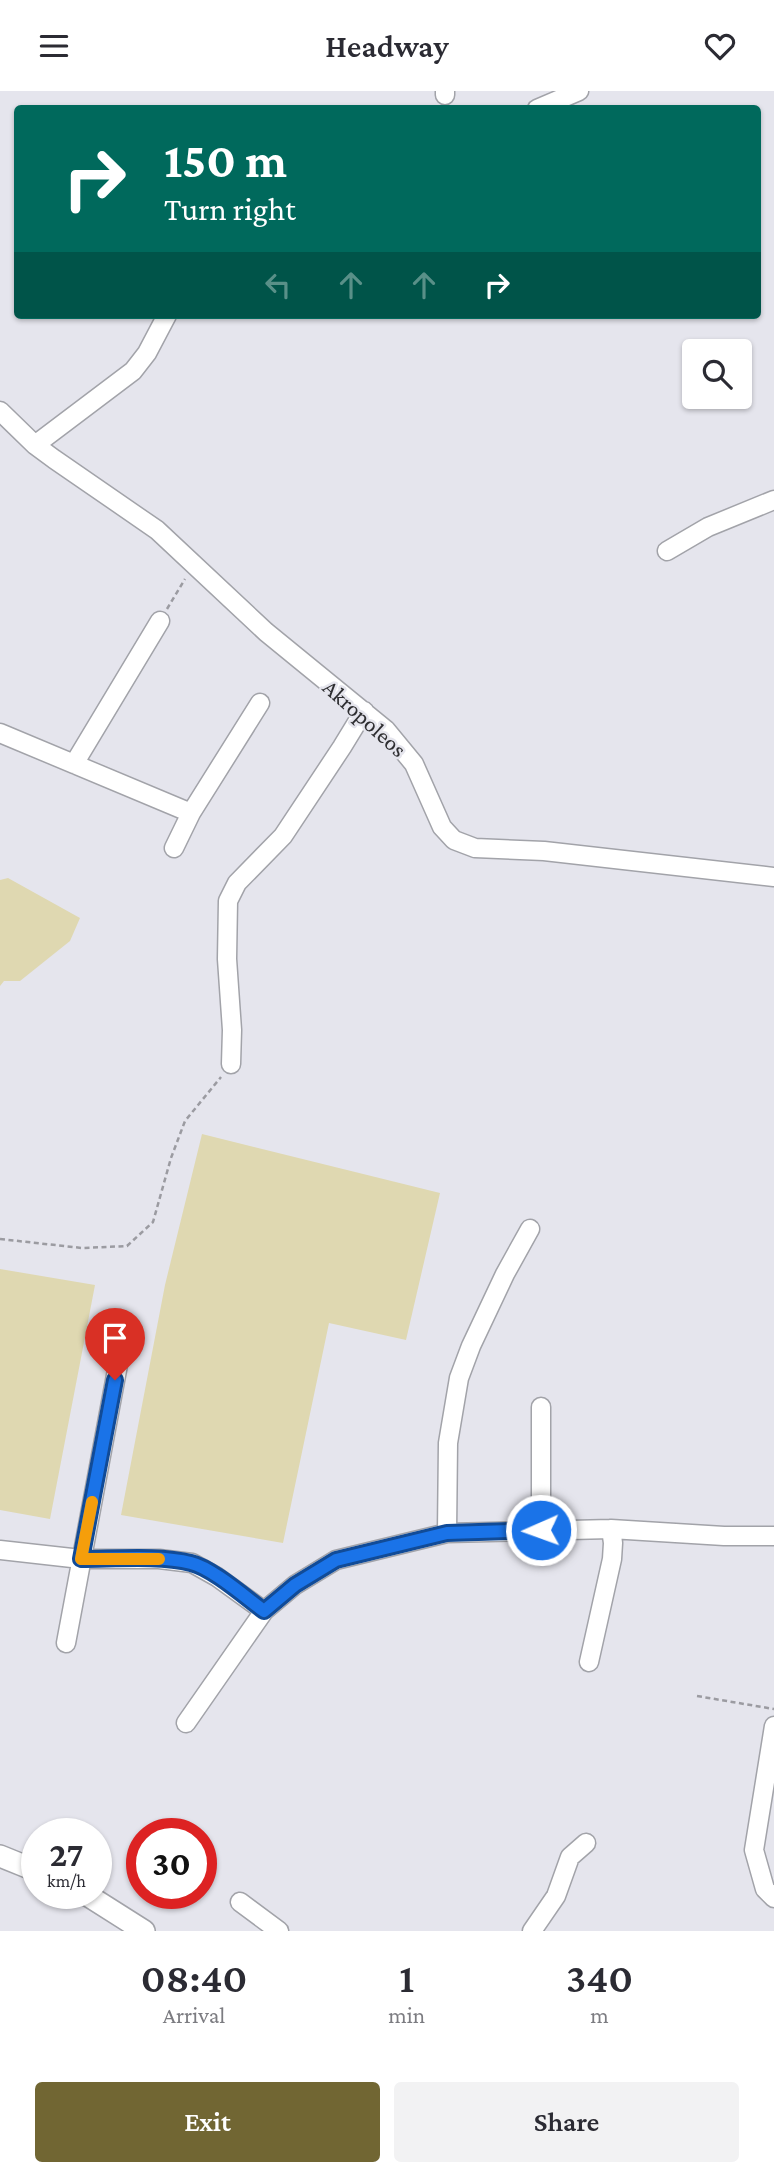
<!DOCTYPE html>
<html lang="en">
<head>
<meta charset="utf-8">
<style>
	:root { --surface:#fff; --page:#f2f2f3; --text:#2b2b33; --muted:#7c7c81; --accent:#716633 }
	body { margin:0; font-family:"Crimson Pro",serif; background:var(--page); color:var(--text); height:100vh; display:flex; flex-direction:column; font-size:26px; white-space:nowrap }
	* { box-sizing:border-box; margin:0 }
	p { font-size:23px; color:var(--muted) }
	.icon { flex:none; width:38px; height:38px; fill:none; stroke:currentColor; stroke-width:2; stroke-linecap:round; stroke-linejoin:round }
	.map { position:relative; height:1840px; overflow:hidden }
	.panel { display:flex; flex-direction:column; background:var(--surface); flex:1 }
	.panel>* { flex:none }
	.hud { position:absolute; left:14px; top:14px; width:747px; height:214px; border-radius:7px; box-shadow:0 2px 5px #0004; background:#00695c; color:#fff; overflow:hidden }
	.tools { position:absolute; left:682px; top:248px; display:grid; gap:14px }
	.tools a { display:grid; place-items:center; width:70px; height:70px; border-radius:7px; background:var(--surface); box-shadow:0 2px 5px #0004; font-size:35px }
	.speed { position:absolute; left:21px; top:1727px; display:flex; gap:14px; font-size:35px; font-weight:700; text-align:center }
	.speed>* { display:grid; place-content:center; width:91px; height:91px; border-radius:50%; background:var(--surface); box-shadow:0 2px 5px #0004; line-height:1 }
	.speed small { font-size:18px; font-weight:400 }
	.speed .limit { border:10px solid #d22; background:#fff; color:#111 }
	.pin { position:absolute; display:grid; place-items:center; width:60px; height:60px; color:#fff; margin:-72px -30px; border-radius:50% 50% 50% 0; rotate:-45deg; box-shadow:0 0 7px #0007 }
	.pin .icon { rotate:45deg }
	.me { position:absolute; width:77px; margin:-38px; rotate:268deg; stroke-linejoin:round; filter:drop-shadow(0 0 5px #0008) }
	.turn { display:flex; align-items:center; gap:24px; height:147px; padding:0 35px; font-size:32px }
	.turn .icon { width:91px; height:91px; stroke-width:2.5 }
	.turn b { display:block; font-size:49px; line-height:60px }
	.lanes { display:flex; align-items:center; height:66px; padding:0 35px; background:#0003; justify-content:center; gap:35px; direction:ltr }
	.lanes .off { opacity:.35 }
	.eta { display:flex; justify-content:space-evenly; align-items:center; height:119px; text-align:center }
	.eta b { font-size:42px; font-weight:600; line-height:49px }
	.action { display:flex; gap:14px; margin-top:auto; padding:14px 35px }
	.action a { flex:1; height:80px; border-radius:7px; background:var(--accent); color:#fff; font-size:28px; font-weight:600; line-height:80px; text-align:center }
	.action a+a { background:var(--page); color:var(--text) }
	header { display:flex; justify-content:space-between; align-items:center; height:91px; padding:0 35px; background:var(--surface); font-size:32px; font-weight:600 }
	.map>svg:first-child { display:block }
	.green { fill:#dfd8b1 }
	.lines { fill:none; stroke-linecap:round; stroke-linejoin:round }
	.minor-casing { stroke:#a2a3a9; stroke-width:21 }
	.major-casing { stroke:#a2a3a9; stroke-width:24 }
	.path { stroke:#9b9ba1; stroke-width:2.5; stroke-dasharray:5 3.5; stroke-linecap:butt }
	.minor { stroke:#fff; stroke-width:18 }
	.major { stroke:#fff; stroke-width:21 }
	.route-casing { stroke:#114b97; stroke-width:18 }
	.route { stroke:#1a73e8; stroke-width:12 }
	.slow { stroke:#f59e0b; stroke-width:12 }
	.labels { text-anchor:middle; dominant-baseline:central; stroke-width:5; stroke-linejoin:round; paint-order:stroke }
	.street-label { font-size:23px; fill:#2e2e31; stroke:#e5e5ed }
</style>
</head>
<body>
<header><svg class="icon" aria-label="menu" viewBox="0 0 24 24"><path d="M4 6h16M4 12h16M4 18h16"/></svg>Headway<svg class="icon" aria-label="heart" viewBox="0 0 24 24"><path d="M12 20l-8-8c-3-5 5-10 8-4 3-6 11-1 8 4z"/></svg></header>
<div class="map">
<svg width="774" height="1840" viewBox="0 0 774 1840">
	<rect width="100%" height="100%" fill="#e5e5ed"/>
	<!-- green -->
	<path class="green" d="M 8,787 L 80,827 L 70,850 L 20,890 L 4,890 L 0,895 L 0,789 Z
		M 202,1043 L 440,1102 L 406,1249 L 329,1232 L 283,1452 L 121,1424 L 165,1194 Z
		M 0,1178 L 95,1194 L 50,1428 L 0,1419 Z"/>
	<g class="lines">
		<defs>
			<path id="minor" d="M 445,4 L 445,0
				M 537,18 L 579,0
				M 0,320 L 35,354 L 54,368 L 157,439 L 266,541 L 386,639 L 414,673 L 442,736 L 454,749 L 475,757 L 544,760 L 774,786
				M 35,354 L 133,280 L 147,262 L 167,224
				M 667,460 L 708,436 L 774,409
				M 0,642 L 191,722
				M 74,673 L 160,530
				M 174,757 L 191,722 L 260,612
				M 231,973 L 232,939 L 227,868 L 228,810 L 237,792 L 283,745 L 342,656 L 364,620
				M 541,1439 L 541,1316
				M 447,1442 L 448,1352 L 459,1287 L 471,1255 L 505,1183 L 530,1138
				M 0,1459 L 81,1468 L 159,1468 L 192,1472 L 217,1486 L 264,1520
				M 66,1552 L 120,1263
				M 589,1571 L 612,1468 L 613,1452 L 611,1438
				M 186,1632 L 264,1520 L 295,1494 L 336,1469 L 447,1442 L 611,1438 L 724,1445 L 774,1445
				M 774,1635 L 754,1759 L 765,1798 L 774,1807
				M 240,1811 L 279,1840
				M 532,1840 L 556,1805 L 570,1766 L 586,1752"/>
			<path id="major" d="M 0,1765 L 37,1780
				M 84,1802 L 144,1840"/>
		</defs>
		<!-- minor casing -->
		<use href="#minor" class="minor-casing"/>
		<!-- major casing -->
		<use href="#major" class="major-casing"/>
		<!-- path -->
		<path class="path" d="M 167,518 L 185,488
			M 0,1148 L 82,1157 L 127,1155 L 153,1131 L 171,1067 L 185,1030 L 221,986
			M 697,1605 L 774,1618"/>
		<!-- minor -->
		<use href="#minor" class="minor"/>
		<!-- major -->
		<use href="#major" class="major"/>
	</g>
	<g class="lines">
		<defs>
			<path id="route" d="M 115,1289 L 81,1468 C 114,1468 160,1464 191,1472 C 212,1477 245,1506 264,1520 L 295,1494 L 336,1469 L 447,1442 L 541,1439"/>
		</defs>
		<!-- route casing -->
		<use href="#route" class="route-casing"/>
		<!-- route -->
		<use href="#route" class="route"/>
		<!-- slow -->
		<path class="slow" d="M 92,1411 L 81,1468 L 159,1468"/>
	</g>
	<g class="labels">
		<!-- street labels -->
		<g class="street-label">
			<text transform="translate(365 627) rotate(42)">Akropoleos</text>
		</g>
	</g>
</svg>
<div class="tools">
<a><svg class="icon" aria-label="search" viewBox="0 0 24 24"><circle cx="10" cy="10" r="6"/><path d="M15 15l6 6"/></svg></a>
</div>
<div class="speed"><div>27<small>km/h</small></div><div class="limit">30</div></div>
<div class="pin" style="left:115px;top:1289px;background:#d93025"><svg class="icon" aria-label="arrive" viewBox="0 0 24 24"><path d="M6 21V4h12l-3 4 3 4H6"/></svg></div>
<svg class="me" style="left:541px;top:1439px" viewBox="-20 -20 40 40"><circle r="17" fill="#1a73e8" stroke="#fff" stroke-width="3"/><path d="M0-11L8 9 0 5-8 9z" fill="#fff"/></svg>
<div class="hud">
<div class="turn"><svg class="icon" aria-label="right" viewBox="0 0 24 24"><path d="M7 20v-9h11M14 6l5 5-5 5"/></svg><div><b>150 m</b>Turn right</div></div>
<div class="lanes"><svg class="icon off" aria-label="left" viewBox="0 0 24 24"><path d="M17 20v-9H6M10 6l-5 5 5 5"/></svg><svg class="icon off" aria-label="ahead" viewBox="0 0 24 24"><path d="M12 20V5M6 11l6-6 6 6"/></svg><svg class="icon off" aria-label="ahead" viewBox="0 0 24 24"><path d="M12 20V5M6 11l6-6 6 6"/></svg><svg class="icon" aria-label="right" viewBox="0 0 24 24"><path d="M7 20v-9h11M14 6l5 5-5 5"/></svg></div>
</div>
</div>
<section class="panel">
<div class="eta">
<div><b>08:40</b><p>Arrival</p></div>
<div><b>1</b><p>min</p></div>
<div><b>340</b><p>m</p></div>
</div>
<div class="action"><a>Exit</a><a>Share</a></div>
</section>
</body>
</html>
